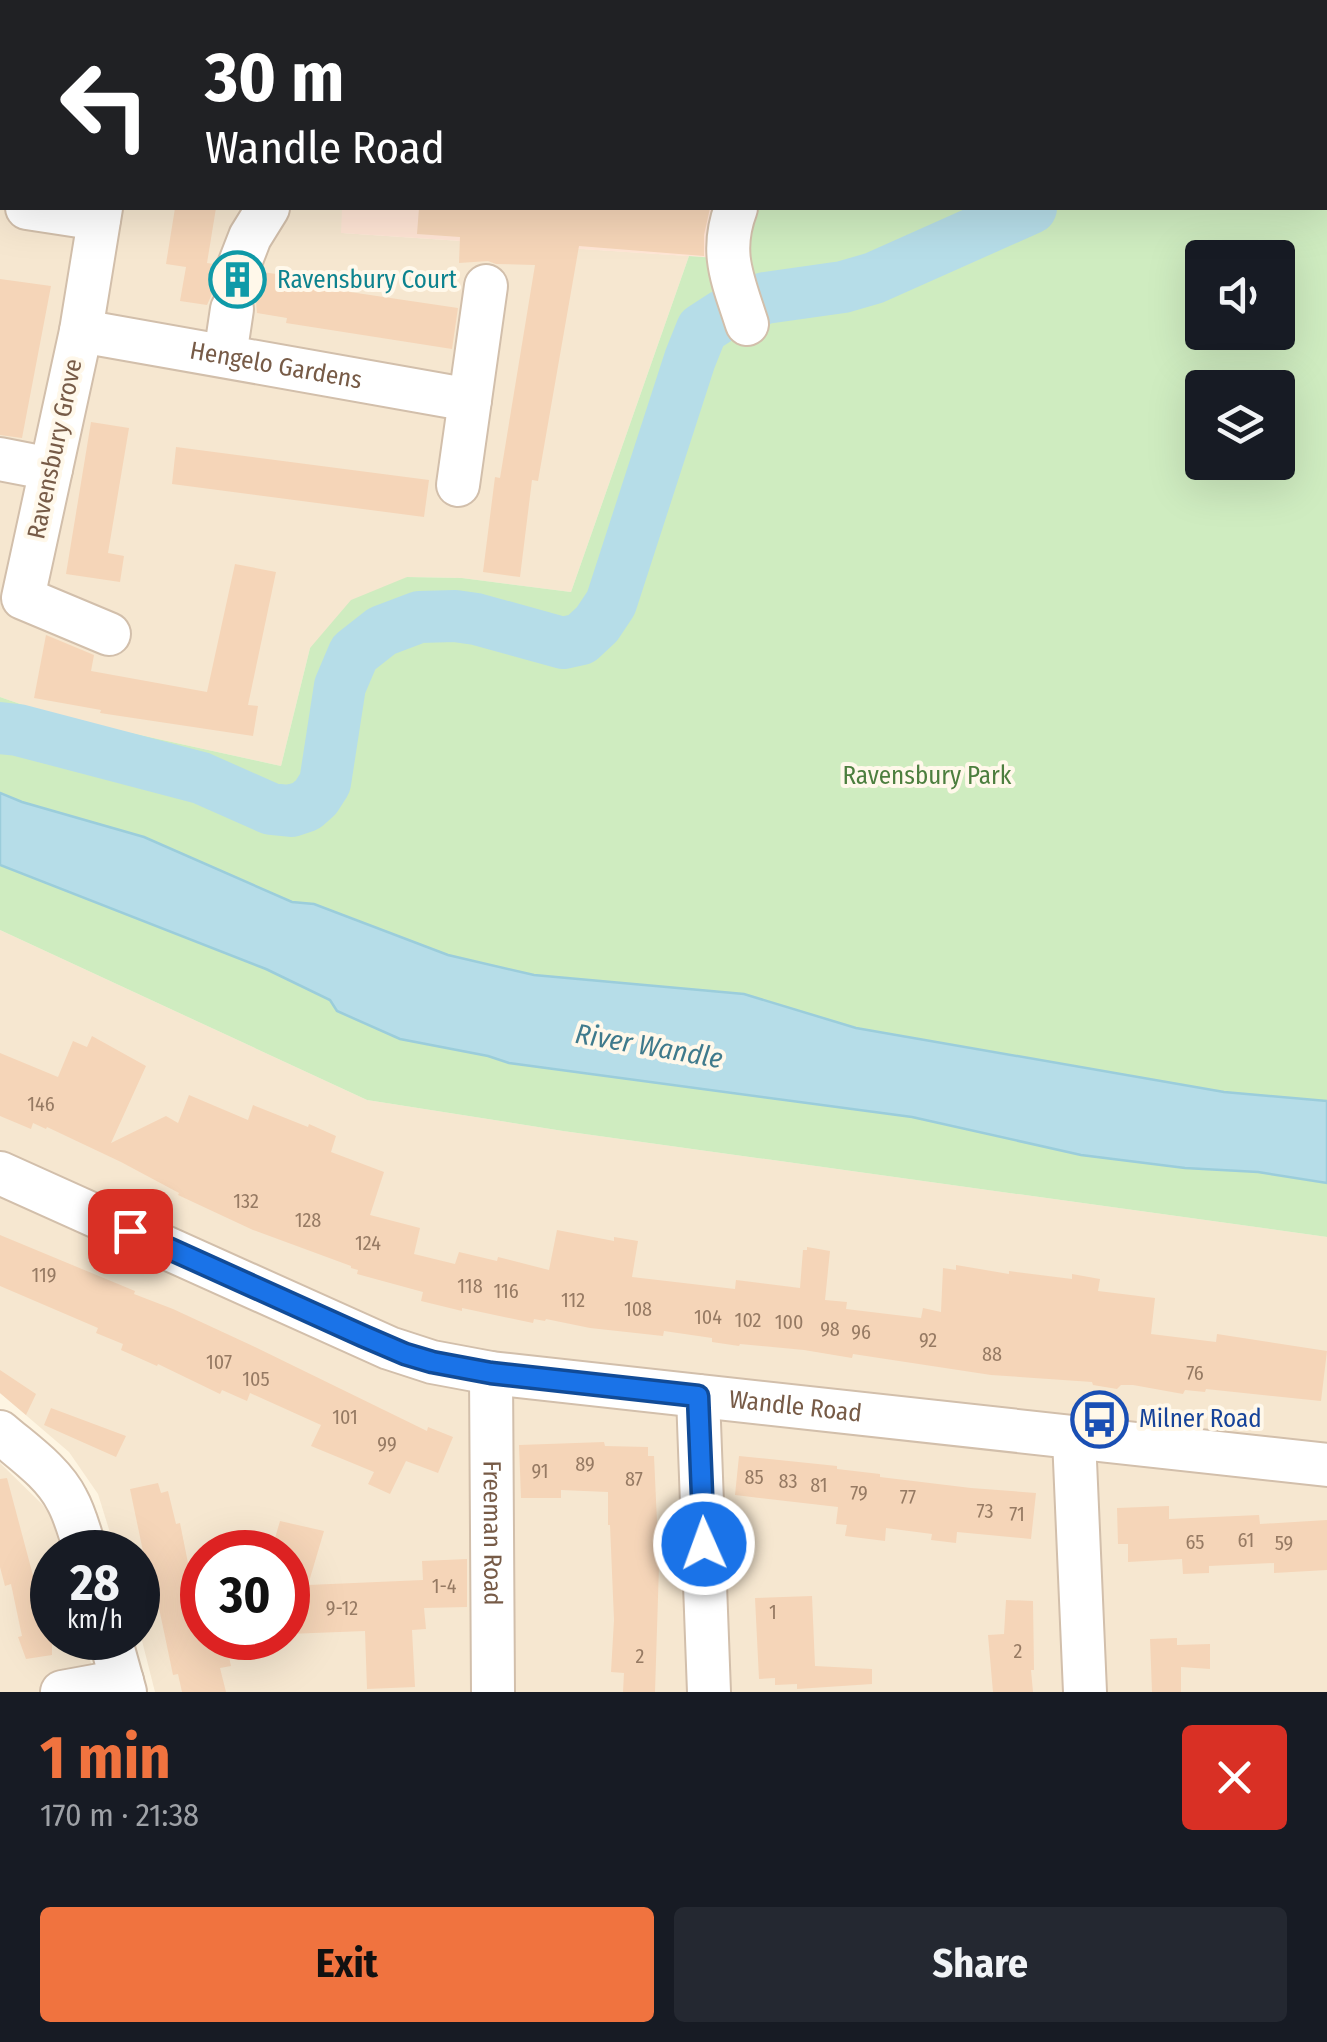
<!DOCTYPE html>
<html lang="en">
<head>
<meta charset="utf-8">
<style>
	:root { --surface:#171b24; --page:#242831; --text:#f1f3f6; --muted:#9ea1a6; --accent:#f0733f }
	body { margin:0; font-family:"Fira Sans Condensed",sans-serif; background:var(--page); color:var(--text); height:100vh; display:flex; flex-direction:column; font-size:38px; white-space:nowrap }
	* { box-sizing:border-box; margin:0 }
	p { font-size:32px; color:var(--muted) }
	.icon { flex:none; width:55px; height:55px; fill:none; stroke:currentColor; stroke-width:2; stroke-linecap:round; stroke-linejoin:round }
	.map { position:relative; height:1692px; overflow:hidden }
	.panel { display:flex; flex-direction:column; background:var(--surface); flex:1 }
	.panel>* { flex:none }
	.banner { position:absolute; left:0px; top:0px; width:1328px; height:210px; box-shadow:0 10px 40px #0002; background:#202124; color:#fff; overflow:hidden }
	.tools { position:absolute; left:1185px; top:240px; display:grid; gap:20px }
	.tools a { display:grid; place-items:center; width:110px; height:110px; border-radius:10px; background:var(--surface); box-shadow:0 10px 40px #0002; font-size:50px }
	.speed { position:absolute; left:30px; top:1530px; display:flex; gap:20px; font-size:50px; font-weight:700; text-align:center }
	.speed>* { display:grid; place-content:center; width:130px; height:130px; border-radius:50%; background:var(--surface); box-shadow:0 10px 40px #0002; line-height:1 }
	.speed small { font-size:25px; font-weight:400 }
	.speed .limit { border:15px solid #d22; background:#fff; color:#111 }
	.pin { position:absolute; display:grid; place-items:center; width:85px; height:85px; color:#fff; margin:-42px; border-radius:20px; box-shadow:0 5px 15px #0006 }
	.me { position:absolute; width:110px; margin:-55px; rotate:358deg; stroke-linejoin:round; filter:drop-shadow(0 0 8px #0008) }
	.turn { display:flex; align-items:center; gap:35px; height:210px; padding:0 40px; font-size:45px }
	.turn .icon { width:130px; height:130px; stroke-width:2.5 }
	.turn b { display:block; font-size:70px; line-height:85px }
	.round { display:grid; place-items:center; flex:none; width:105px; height:105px; border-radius:10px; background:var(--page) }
	.summary { display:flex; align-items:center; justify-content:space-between; height:170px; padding:0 40px }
	h1 { font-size:60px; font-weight:700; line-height:75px; color:var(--accent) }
	.cta { display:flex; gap:20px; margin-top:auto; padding:20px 40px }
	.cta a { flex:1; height:115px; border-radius:10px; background:var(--accent); color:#111; font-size:40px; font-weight:700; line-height:115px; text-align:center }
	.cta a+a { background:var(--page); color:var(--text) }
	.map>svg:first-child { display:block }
	.residential { fill:#f6e7d0; fill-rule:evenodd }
	.commercial { fill:#ffe5d5 }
	.green { fill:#cfecc0; fill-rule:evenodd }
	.water { fill:#b6dde8; stroke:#9bcddb; stroke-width:2.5 }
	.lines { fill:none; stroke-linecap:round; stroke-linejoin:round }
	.river { stroke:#b6dde8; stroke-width:52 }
	.building { fill:#f5d5b8 }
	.minor-casing { stroke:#d2bfab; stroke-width:46 }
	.minor { stroke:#fff; stroke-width:42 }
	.route-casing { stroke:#114b97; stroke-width:25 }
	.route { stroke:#1a73e8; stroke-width:18 }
	.labels { text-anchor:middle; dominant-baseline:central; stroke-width:8; stroke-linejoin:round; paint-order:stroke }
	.number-label { font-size:20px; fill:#967a63 }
	.culture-label { font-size:25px; fill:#0d838f; stroke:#fff8ea; text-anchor:start }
	.street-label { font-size:25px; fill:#775b47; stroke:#fff8ea }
	.park-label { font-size:25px; fill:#4c7e3e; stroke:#fff8ea }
	.transit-label { font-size:25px; fill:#164399; stroke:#fff8ea; text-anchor:start }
	.water-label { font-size:28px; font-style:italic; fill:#3f7a8c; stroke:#fff8ea }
</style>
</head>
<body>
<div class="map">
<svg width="1327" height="1692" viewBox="0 0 1327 1692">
	<rect width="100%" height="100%" fill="#fef5e2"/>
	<!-- residential -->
	<path class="residential" d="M 0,0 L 346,0 L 346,2 L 2,2 L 2,208 L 342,208 L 342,233 L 689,256 L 571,592 L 462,578 L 407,577 L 310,648 L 281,766 L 58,717 L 0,697 Z
		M 0,930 L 367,1100 L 563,1131 L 1327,1237 L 1327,1692 L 155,1692 L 138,1625 L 138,1552 L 116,1552 L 98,1494 L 69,1452 L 0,1393 ZM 202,1552 L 288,1552 L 288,1638 L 202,1638 Z
		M 0,1463 L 43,1505 L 52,1519 L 61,1552 L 52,1552 L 52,1638 L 84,1638 L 99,1692 L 0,1692 Z"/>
	<!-- commercial -->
	<path class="commercial" d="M 346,0 L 1018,0 L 1014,2 L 346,2 Z
		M 342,208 L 724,208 L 716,258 L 341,233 Z"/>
	<!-- green -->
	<path class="green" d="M 1325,59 L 1327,59 L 1327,1237 L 563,1131 L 367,1100 L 0,930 L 0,697 L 58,717 L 281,766 L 310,648 L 351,600 L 407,577 L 462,578 L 571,592 L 689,256 L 716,258 L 744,208 L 1325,208 ZM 1202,258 L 1278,258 L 1278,332 L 1202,332 ZM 1202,388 L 1278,388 L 1278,462 L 1202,462 Z"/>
	<!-- water -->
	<path class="water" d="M 0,793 L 22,802 L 144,837 L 292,902 L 314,904 L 448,955 L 534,975 L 744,994 L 856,1028 L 1224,1092 L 1327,1101 L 1327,1183 L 1258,1172 L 1185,1168 L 1081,1155 L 912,1117 L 509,1063 L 488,1056 L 400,1039 L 337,1011 L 330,1000 L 266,969 L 0,865 Z"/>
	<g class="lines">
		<!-- river -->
		<path class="river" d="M 1325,69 L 1327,69
			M 0,728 L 18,730 L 201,778 L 271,809 L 291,811 L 306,806 L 316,797 L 325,783 L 340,686 L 354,653 L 382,631 L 419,617 L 455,616 L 476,619 L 563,643 L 581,639 L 597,624 L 611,603 L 690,359 L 702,329 L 722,316 L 765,298 L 843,287 L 874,278 L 1031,208"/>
	</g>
	<!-- building -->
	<path class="building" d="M 175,208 L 216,208 L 207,263 L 214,264 L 214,273 L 222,286 L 212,294 L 207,305 L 180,301 L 186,267 L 166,264 Z
		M 419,208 L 710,208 L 704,235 L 704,256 L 579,246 L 538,481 L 532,480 L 520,577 L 483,572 L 495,477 L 500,478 L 535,265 L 496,264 L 488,261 L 459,263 L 460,237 L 417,234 Z
		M 263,272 L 289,276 L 289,283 L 458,308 L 452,349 L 286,323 L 287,318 L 257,313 L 256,301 L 248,290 L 254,287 Z
		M 0,279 L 51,286 L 22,438 L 0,435 Z
		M 91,422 L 129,428 L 108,553 L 124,556 L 120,582 L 66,574 Z
		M 176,447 L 429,480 L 424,517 L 172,484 Z
		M 235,564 L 276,572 L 248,705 L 258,706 L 253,736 L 100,713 L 101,710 L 34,698 L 46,635 L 94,655 L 91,671 L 207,692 Z
		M 92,1036 L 146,1066 L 111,1143 L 166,1116 L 178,1123 L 189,1095 L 248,1120 L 253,1105 L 308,1127 L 309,1124 L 336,1136 L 331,1152 L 384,1172 L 370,1215 L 420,1228 L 414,1254 L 455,1264 L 459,1252 L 497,1261 L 498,1257 L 549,1270 L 557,1230 L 614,1241 L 614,1237 L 638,1241 L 632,1277 L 735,1289 L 736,1280 L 800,1288 L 803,1250 L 807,1250 L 807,1247 L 830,1251 L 825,1300 L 847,1302 L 846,1309 L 921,1318 L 923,1308 L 941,1312 L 943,1268 L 956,1270 L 956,1265 L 1009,1274 L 1009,1271 L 1072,1279 L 1072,1274 L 1100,1279 L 1098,1291 L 1155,1298 L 1151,1334 L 1216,1342 L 1217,1334 L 1327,1351 L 1321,1401 L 1206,1389 L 1205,1392 L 1185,1390 L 1183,1394 L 1133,1385 L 1121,1385 L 1117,1389 L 1093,1385 L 1092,1382 L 991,1375 L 853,1354 L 852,1358 L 804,1350 L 740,1344 L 739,1346 L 712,1342 L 712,1338 L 664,1331 L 663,1336 L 590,1328 L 546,1319 L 545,1321 L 534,1319 L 533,1323 L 462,1308 L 462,1311 L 421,1301 L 423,1292 L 357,1274 L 358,1270 L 351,1268 L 351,1266 L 253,1230 L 178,1195 L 179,1193 L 121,1162 L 47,1127 L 46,1129 L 33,1123 L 31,1129 L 0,1116 L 0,1053 L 58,1077 L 73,1041 L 87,1047 Z
		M 0,1235 L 135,1291 L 134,1294 L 173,1309 L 255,1347 L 427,1431 L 428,1427 L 453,1437 L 438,1473 L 406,1461 L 390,1494 L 368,1484 L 374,1472 L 311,1446 L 321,1425 L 250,1393 L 247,1401 L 222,1390 L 220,1394 L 158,1364 L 157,1366 L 121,1350 L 123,1344 L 96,1333 L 98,1328 L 0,1286 Z
		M 0,1370 L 36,1394 L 26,1415 L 0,1393 Z
		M 51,1408 L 126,1436 L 116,1457 L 44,1425 Z
		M 604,1442 L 605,1446 L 648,1447 L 648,1456 L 654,1456 L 659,1566 L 655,1692 L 623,1692 L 624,1673 L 611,1672 L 614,1620 L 610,1525 L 608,1525 L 608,1492 L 561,1490 L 561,1498 L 521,1498 L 519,1445 Z
		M 739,1456 L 837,1466 L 837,1469 L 880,1474 L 880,1477 L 971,1488 L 1036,1493 L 1031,1539 L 957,1532 L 956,1543 L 931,1540 L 932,1534 L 886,1528 L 885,1541 L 845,1536 L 847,1525 L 836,1524 L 838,1507 L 735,1495 Z
		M 7,1478 L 43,1613 L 52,1611 L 52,1655 L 26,1659 L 18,1637 L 22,1636 L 11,1584 L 5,1586 L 0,1567 L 0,1479 Z
		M 158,1483 L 161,1493 L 168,1491 L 176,1524 L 180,1523 L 188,1563 L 202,1560 L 202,1638 L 210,1638 L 211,1642 L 225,1639 L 231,1666 L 220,1668 L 226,1692 L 182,1692 L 178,1674 L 173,1675 L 158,1603 L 154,1604 L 130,1489 Z
		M 1169,1506 L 1169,1519 L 1259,1515 L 1260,1524 L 1327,1520 L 1327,1570 L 1274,1573 L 1274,1563 L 1209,1566 L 1209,1573 L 1183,1574 L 1182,1559 L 1128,1562 L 1128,1544 L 1118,1544 L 1117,1508 Z
		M 280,1521 L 324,1531 L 308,1585 L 423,1580 L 422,1561 L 467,1559 L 467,1607 L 424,1608 L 426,1629 L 412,1630 L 415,1687 L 367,1689 L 365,1631 L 288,1634 L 288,1549 L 273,1545 Z
		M 812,1596 L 815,1666 L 872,1669 L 872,1684 L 797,1689 L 797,1684 L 775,1685 L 775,1678 L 759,1679 L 755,1598 Z
		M 1006,1600 L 1033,1601 L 1034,1670 L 1031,1670 L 1033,1692 L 993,1692 L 988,1635 L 1004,1634 Z
		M 1177,1638 L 1177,1645 L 1210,1644 L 1210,1669 L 1181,1667 L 1181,1692 L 1152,1692 L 1150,1639 Z"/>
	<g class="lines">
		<defs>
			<g id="minor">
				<path d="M 540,0 L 540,2"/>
				<path d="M 130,2 L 130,0"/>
				<path d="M 301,2 L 301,0"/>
				<path d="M 738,2 L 738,0"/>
				<path d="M 1034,2 L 1038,0"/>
				<path d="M 27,208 L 99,219"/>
				<path d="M 101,208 L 81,331 L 23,598 L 109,634"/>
				<path d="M 736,208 C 719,253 733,280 747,324"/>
				<path d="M 238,268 L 250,237 L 268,208"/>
				<path id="s1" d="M 81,331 L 470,400"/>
				<path d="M 225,356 L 232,309"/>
				<path d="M 0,459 L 51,469"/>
				<path d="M 458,485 L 486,286"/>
				<path id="s2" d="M 0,1173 L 389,1348 L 432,1362 L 491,1373 L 1327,1465"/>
				<path id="s3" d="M 491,1373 L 493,1692"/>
				<path d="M 698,1396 L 709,1692"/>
				<path d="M 0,1432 C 23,1452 53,1472 67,1500 C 76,1516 80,1535 86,1552"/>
				<path d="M 1074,1438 L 1085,1692"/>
				<path d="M 110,1638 L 125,1692"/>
				<path d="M 62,1692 L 122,1681"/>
			</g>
		</defs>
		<!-- minor casing -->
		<use href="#minor" class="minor-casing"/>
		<!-- minor -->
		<use href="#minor" class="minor"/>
	</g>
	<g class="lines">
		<defs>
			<path id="route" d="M 130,1231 L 363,1336 L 405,1354 L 432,1362 L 491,1373 L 698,1396 L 704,1544"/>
		</defs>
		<!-- route casing -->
		<use href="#route" class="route-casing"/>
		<!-- route -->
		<use href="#route" class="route"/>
	</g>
	<!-- icons -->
	<defs>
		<symbol id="building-ring" viewBox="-11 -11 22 22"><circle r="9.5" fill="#fff8ea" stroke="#0f9aa8" stroke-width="1.5"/><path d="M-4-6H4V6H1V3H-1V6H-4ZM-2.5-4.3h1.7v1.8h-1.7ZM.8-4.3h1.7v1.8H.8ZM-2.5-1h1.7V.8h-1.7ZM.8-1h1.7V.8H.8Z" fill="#0f9aa8"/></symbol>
		<symbol id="bus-ring" viewBox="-11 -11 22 22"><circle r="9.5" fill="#fff8ea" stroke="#1a4fb4" stroke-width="1.5"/><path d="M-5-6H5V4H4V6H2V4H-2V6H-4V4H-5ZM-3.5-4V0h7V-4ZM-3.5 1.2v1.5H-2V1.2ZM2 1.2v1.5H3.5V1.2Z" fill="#1a4fb4"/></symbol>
	</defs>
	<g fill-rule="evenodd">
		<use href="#building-ring" x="206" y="248" width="63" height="63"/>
		<use href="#bus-ring" x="1068" y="1388" width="63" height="63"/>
	</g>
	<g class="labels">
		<!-- number labels -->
		<g class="number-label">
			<text x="41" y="1104">146</text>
			<text x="246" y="1201">132</text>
			<text x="308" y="1220">128</text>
			<text x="368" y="1243">124</text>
			<text x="44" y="1275">119</text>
			<text x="470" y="1286">118</text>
			<text x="506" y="1291">116</text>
			<text x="573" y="1300">112</text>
			<text x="638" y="1309">108</text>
			<text x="708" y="1317">104</text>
			<text x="748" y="1320">102</text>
			<text x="789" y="1322">100</text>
			<text x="830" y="1329">98</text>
			<text x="861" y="1332">96</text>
			<text x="928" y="1340">92</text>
			<text x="992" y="1354">88</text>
			<text x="219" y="1362">107</text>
			<text x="1195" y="1373">76</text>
			<text x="256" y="1379">105</text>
			<text x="345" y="1417">101</text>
			<text x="387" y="1444">99</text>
			<text x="585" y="1464">89</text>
			<text x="540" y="1471">91</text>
			<text x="754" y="1477">85</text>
			<text x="634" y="1479">87</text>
			<text x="788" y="1481">83</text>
			<text x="819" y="1485">81</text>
			<text x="859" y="1493">79</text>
			<text x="908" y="1497">77</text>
			<text x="985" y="1511">73</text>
			<text x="1017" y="1514">71</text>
			<text x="1246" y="1540">61</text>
			<text x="1195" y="1542">65</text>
			<text x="1284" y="1543">59</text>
			<text x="444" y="1586">1-4</text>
			<text x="342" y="1608">9-12</text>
			<text x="773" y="1612">1</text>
			<text x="1018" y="1651">2</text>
			<text x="640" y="1656">2</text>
		</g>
		<!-- culture labels -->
		<g class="culture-label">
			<text x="277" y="280">Ravensbury Court</text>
		</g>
		<!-- street labels -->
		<g class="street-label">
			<text stroke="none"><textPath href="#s1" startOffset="198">Hengelo Gardens</textPath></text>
			<text transform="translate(55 449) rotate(-78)">Ravensbury Grove</text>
			<text stroke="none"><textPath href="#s2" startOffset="838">Wandle Road</textPath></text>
			<text stroke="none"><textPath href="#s3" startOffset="160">Freeman Road</textPath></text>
		</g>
		<!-- park labels -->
		<g class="park-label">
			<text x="927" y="776">Ravensbury Park</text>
		</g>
		<!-- transit labels -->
		<g class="transit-label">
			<text x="1139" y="1419">Milner Road</text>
		</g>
		<!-- water labels -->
		<g class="water-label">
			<text transform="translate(649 1046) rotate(10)">River Wandle</text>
		</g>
	</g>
</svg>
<div class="tools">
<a><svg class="icon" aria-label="sound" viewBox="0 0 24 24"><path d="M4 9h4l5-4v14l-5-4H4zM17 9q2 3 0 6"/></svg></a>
<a><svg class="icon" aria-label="layers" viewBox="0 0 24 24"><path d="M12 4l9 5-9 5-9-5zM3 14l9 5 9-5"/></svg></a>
</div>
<div class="speed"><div>28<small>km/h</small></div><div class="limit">30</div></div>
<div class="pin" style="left:130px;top:1231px;background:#d93025"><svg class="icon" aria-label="arrive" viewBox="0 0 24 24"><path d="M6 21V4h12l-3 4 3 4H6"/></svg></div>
<svg class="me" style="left:704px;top:1544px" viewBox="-20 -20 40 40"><circle r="17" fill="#1a73e8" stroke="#fff" stroke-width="3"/><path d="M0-11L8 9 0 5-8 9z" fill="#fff"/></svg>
<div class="banner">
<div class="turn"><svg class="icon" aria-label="left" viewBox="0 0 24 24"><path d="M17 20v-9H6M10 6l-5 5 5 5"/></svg><div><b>30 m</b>Wandle Road</div></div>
</div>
</div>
<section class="panel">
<div class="summary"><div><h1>1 min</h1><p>170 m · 21:38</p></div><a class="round" style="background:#d93025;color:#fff"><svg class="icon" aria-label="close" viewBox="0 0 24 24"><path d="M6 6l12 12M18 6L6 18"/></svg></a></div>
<div class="cta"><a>Exit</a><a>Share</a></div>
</section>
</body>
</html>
